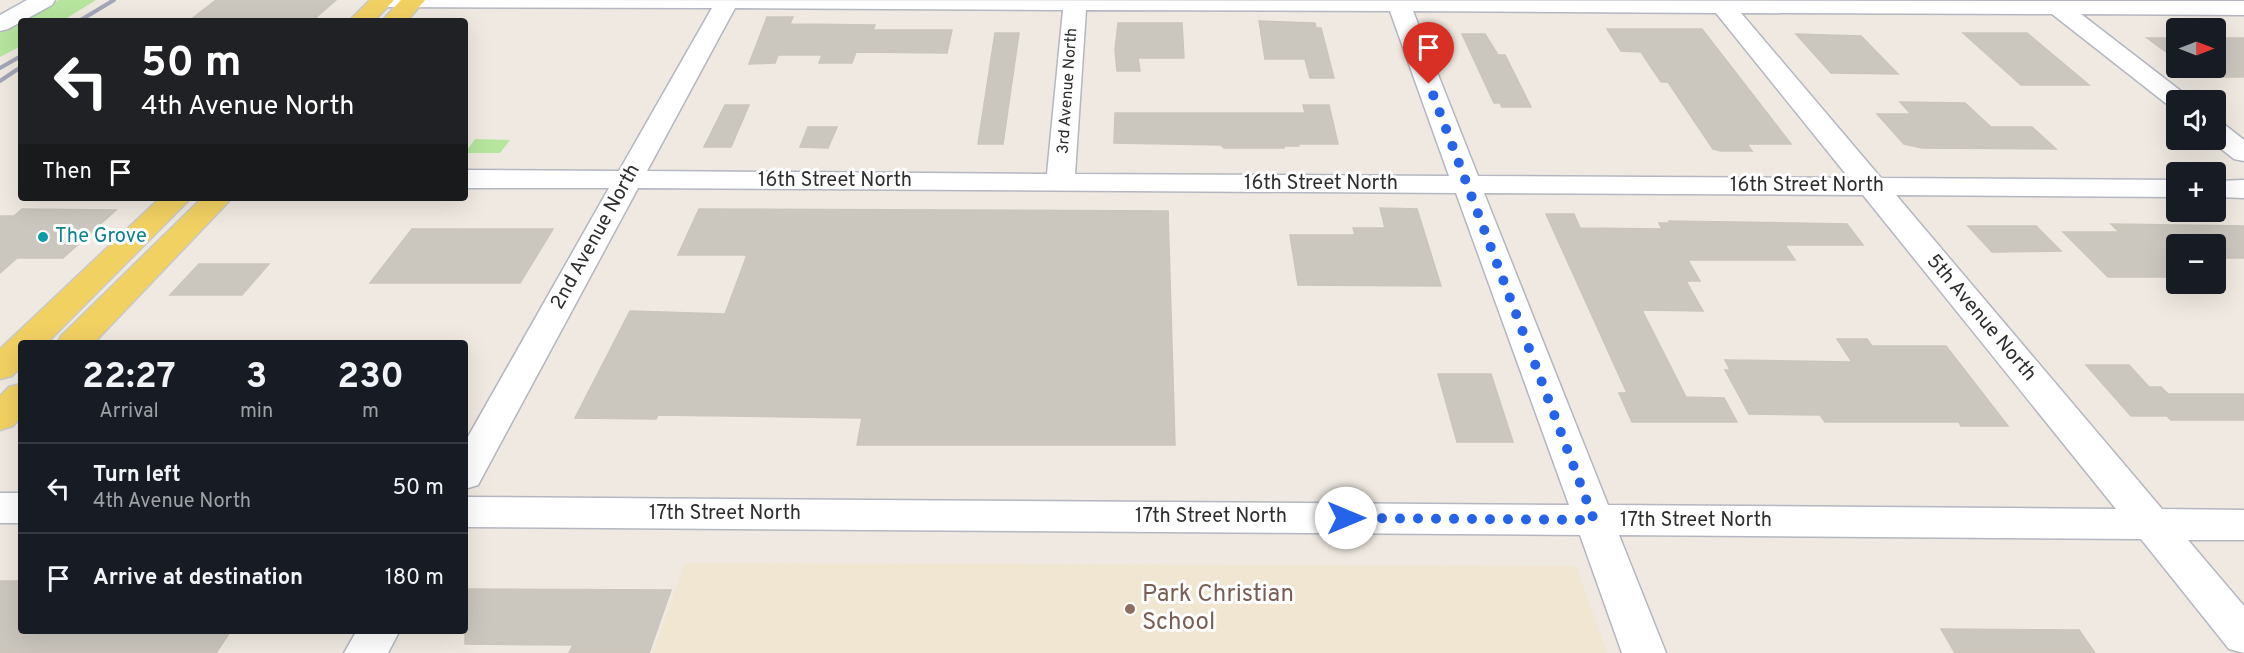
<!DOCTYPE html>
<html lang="en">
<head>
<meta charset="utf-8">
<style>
	:root { --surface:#171b24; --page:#20242c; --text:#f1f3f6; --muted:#9ea1a6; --line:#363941 }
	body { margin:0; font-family:Overpass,sans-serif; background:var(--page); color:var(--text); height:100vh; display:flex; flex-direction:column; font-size:22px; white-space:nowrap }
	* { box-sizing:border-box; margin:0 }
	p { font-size:20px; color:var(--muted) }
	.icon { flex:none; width:33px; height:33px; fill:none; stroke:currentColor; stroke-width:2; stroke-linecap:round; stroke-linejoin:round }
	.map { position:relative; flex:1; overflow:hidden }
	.drawer { position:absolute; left:18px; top:340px; width:450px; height:294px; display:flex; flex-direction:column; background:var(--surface); border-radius:6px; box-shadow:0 6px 24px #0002 }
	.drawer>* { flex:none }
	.guide { position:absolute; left:18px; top:18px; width:450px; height:183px; border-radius:6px; box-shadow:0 6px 24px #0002; background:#202124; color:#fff; overflow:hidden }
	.needle { width:39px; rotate:90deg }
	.controls { position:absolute; left:2166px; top:18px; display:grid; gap:12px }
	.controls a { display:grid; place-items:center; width:60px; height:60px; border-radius:6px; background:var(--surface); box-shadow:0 6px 24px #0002; font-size:30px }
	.pin { position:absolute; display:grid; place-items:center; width:51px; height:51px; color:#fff; margin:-62px -26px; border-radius:50% 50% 50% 0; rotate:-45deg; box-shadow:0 0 6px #0007 }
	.pin .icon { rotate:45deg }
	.me { position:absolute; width:66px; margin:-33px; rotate:90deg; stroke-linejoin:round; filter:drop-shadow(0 0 4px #0008) }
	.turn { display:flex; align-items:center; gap:21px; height:126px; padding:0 24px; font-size:27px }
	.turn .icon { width:78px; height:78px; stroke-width:2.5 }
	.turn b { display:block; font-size:42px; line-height:51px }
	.then { display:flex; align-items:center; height:57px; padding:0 24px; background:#0003; gap:12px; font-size:22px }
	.eta { display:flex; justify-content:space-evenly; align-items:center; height:102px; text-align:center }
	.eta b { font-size:36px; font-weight:700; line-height:42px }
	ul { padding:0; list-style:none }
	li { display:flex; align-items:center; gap:18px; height:90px; padding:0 24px; border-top:2px solid var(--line) }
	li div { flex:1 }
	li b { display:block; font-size:22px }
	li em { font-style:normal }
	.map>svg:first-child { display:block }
	.education { fill:#f0e6d1 }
	.green { fill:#b6e59e }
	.building { fill:#cbc7bf; stroke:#cbc5ba; stroke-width:1.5 }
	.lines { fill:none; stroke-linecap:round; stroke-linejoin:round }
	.minor-casing { stroke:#b4b7c1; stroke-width:3 }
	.major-casing { stroke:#c9c9c9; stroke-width:3 }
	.minor { fill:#fff; fill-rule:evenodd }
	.major { fill:#f2d163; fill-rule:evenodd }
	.rail { stroke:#a3a6b8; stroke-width:4 }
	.route { stroke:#2563eb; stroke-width:10; stroke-dasharray:0 18 }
	.culture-dot { fill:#0f9aa8; stroke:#fff; stroke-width:2 }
	.education-dot { fill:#8d6e63; stroke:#fff; stroke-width:2 }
	.labels { text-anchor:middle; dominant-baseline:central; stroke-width:6; stroke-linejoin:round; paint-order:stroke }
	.far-street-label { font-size:16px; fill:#2e2e2e; stroke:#fff }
	.street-label { font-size:20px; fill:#2e2e2e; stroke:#fff }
	.culture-label { font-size:20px; fill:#0d838f; stroke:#fff; text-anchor:start }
	.near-education-label { font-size:24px; fill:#785e54; stroke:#fff; text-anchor:start }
</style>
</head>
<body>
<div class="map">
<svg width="2244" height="653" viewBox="0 0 2244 653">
	<rect width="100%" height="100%" fill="#efe9e1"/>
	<!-- education -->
	<path class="education" d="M 685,563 L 1576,566 L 1607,653 L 653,653 Z"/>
	<!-- green -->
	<path class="green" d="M 59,0 L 96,0 L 62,21 L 21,21 Z
		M 21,21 L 21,46 L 0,57 L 0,33 Z
		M 475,139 L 510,140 L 500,153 L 465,153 Z"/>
	<!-- building -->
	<path class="building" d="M 216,0 L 336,0 L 312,21 L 189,21 Z
		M 767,17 L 793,17 L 790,24 L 875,25 L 873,30 L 952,30 L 947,53 L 856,52 L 852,63 L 819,63 L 822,55 L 778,55 L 775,63 L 749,64 Z
		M 1259,21 L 1315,23 L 1316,28 L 1321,28 L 1334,78 L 1310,78 L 1305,59 L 1265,59 Z
		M 1118,23 L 1182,23 L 1184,58 L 1138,58 L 1140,71 L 1117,71 L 1115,50 Z
		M 1607,29 L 1702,29 L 1791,144 L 1747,144 L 1752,151 L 1721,151 L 1713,149 L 1668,82 L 1661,82 L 1641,52 L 1621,51 Z
		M 995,33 L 1019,33 L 1003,144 L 978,144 Z
		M 1963,33 L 2027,33 L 2089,85 L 2021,85 Z
		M 1462,34 L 1485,34 L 1498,55 L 1505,55 L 1531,107 L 1502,107 L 1500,103 L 1494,103 Z
		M 1796,34 L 1861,36 L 1898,74 L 1831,73 Z
		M 2147,38 L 2176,38 L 2176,59 Z
		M 2216,38 L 2244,38 L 2244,77 L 2200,77 L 2188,68 L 2216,68 Z
		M 1900,102 L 1965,103 L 1991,127 L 2032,127 L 2056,149 L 1922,148 L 1904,144 L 1877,114 L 1911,114 Z
		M 725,105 L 749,105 L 731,147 L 704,147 Z
		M 1303,105 L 1329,105 L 1338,144 L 1298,144 L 1299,146 L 1284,146 L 1284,148 L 1224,148 L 1221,145 L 1114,143 L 1115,113 L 1305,113 Z
		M 808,127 L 837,127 L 828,148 L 800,147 Z
		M 1380,208 L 1417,209 L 1441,286 L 1298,285 L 1290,235 L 1355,235 L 1353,228 L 1385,228 Z
		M 22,209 L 116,210 L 63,258 L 17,258 L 0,273 L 0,216 L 14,216 Z
		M 699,209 L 1168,211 L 1175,445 L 857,445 L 862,418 L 658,415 L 656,419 L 575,418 L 630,311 L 725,314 L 747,255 L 678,255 Z
		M 1546,214 L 1574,214 L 1580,228 L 1662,229 L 1659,223 L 1670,223 L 1669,221 L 1847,224 L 1863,245 L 1785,245 L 1795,260 L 1688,260 L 1700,281 L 1686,281 L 1703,311 L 1642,310 L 1686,397 L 1724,398 L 1737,422 L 1632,422 L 1619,393 L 1627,393 Z
		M 2111,224 L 2244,226 L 2244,258 L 2216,258 L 2216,244 L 2176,244 L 2176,277 L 2108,277 L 2063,232 L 2119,232 Z
		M 1968,226 L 2036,226 L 2061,251 L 1992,252 Z
		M 412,229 L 553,229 L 520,283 L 370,283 Z
		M 199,264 L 269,264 L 242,295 L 170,295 Z
		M 1837,339 L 1867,339 L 1872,346 L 1946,346 L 2008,426 L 1961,426 L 1959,422 L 1825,422 L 1820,415 L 1749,414 L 1725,370 L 1730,370 L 1725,360 L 1852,362 Z
		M 2086,365 L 2129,365 L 2149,387 L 2161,387 L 2168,394 L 2244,394 L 2244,420 L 2171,420 L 2167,416 L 2131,416 Z
		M 1438,374 L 1491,374 L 1513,442 L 1457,442 Z
		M 0,581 L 21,581 L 21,632 L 230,632 L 216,653 L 0,653 Z
		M 465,589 L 671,590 L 649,653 L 569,653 L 573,645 L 465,644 Z
		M 1941,629 L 2079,630 L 2095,653 L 1955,653 Z"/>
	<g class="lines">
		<defs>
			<path id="minor" d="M 27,0 L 55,0 L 52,5 L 8,29 L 0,31 L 0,15 Z
				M 371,0 L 2244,1 L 2244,15 L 2081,14 L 2186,95 L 2190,100 L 2176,100 L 2176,108 L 2168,105 L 2052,14 L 1741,13 L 1881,178 L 2176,180 L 2176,197 L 1896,195 L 2162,509 L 2244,510 L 2244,540 L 2188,540 L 2244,606 L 2244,653 L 2229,649 L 2141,539 L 1619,535 L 1666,653 L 1622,653 L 1580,535 L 465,527 L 465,497 L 1569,505 L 1456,193 L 638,188 L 478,485 L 465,489 L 465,442 L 609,188 L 465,188 L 465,170 L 619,171 L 712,8 L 382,7 L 374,5 ZM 735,8 L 1063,10 L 1047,174 L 647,171 ZM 1086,10 L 1390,11 L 1449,176 L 1075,174 ZM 1413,11 L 1716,13 L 1849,178 L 1478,176 ZM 1484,193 L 1863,195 L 2116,509 L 1608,505 Z
				M 2216,123 L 2225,125 L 2244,140 L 2244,161 L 2234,159 L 2210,140 L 2216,140 Z
				M 2244,180 L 2244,198 L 2216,197 L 2216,181 Z
				M 0,493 L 21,493 L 21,523 L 0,523 Z
				M 356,632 L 399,632 L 388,653 L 344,653 Z"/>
			<path id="major" d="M 370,0 L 394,0 L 374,21 L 349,21 Z
				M 401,0 L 425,0 L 407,21 L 382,21 Z
				M 160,198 L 191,198 L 46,344 L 21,344 L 21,367 L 12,376 L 0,379 L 0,349 Z
				M 202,198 L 232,198 L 93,344 L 57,344 L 61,336 Z
				M 21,384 L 21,417 L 13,426 L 0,430 L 0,396 L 9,387 Z"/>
		</defs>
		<!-- minor casing -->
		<use href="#minor" class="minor-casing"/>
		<!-- major casing -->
		<use href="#major" class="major-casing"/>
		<!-- minor -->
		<use href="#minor" class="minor"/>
		<!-- major -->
		<use href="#major" class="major"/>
		<!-- rail -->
		<path class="rail" d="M 79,21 L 114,0
			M 0,68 L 21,56
			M 0,81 L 21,67"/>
	</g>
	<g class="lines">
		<!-- route -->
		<path class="route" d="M 1346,518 L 1594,520 L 1429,84"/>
	</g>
	<!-- markers -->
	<circle class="culture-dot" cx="43" cy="237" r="6"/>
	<circle class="education-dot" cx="1130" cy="609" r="6"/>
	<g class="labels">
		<!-- far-street labels -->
		<g class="far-street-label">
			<text transform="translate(1068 91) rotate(-86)">3rd Avenue North</text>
		</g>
		<!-- street labels -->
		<g class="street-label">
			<text x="835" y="181">16th Street North</text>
			<text x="1321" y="184">16th Street North</text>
			<text x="1807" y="186">16th Street North</text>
			<text transform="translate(596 237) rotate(-61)">2nd Avenue North</text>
			<text transform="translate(1981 318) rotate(50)">5th Avenue North</text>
			<text x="725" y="514">17th Street North</text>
			<text x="1211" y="517">17th Street North</text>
			<text x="1696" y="521">17th Street North</text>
		</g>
		<!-- culture labels -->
		<g class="culture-label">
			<text x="55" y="237">The Grove</text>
		</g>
		<!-- near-education labels -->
		<g class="near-education-label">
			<text x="1142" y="595">Park Christian<tspan x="1142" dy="28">School</tspan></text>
		</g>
	</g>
</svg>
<div class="controls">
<a><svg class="needle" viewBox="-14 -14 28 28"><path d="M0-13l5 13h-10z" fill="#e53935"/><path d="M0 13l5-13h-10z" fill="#9ea1a6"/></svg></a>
<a><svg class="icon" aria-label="sound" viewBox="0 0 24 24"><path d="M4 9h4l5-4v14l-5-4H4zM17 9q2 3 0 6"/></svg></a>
<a>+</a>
<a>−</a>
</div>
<div class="pin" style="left:1429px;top:84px;background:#d93025"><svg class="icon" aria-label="arrive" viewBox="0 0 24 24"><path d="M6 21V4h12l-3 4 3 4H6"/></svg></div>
<svg class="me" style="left:1346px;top:518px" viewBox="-20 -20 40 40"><circle r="19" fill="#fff"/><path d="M0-13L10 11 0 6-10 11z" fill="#2563eb"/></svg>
<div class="guide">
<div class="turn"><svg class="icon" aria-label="left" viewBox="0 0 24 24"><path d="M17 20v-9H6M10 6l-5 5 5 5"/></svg><div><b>50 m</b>4th Avenue North</div></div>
<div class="then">Then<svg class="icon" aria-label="arrive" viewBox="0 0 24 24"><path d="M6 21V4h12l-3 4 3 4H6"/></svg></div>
</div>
<section class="drawer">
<div class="eta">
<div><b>22:27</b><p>Arrival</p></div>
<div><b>3</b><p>min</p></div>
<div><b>230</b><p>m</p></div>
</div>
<ul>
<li><svg class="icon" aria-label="left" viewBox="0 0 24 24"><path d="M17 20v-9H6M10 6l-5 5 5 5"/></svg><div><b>Turn left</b><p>4th Avenue North</p></div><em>50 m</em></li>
<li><svg class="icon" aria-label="arrive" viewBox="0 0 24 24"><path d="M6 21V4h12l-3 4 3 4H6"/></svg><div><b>Arrive at destination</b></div><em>180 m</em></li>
</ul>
</section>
</div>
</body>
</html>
